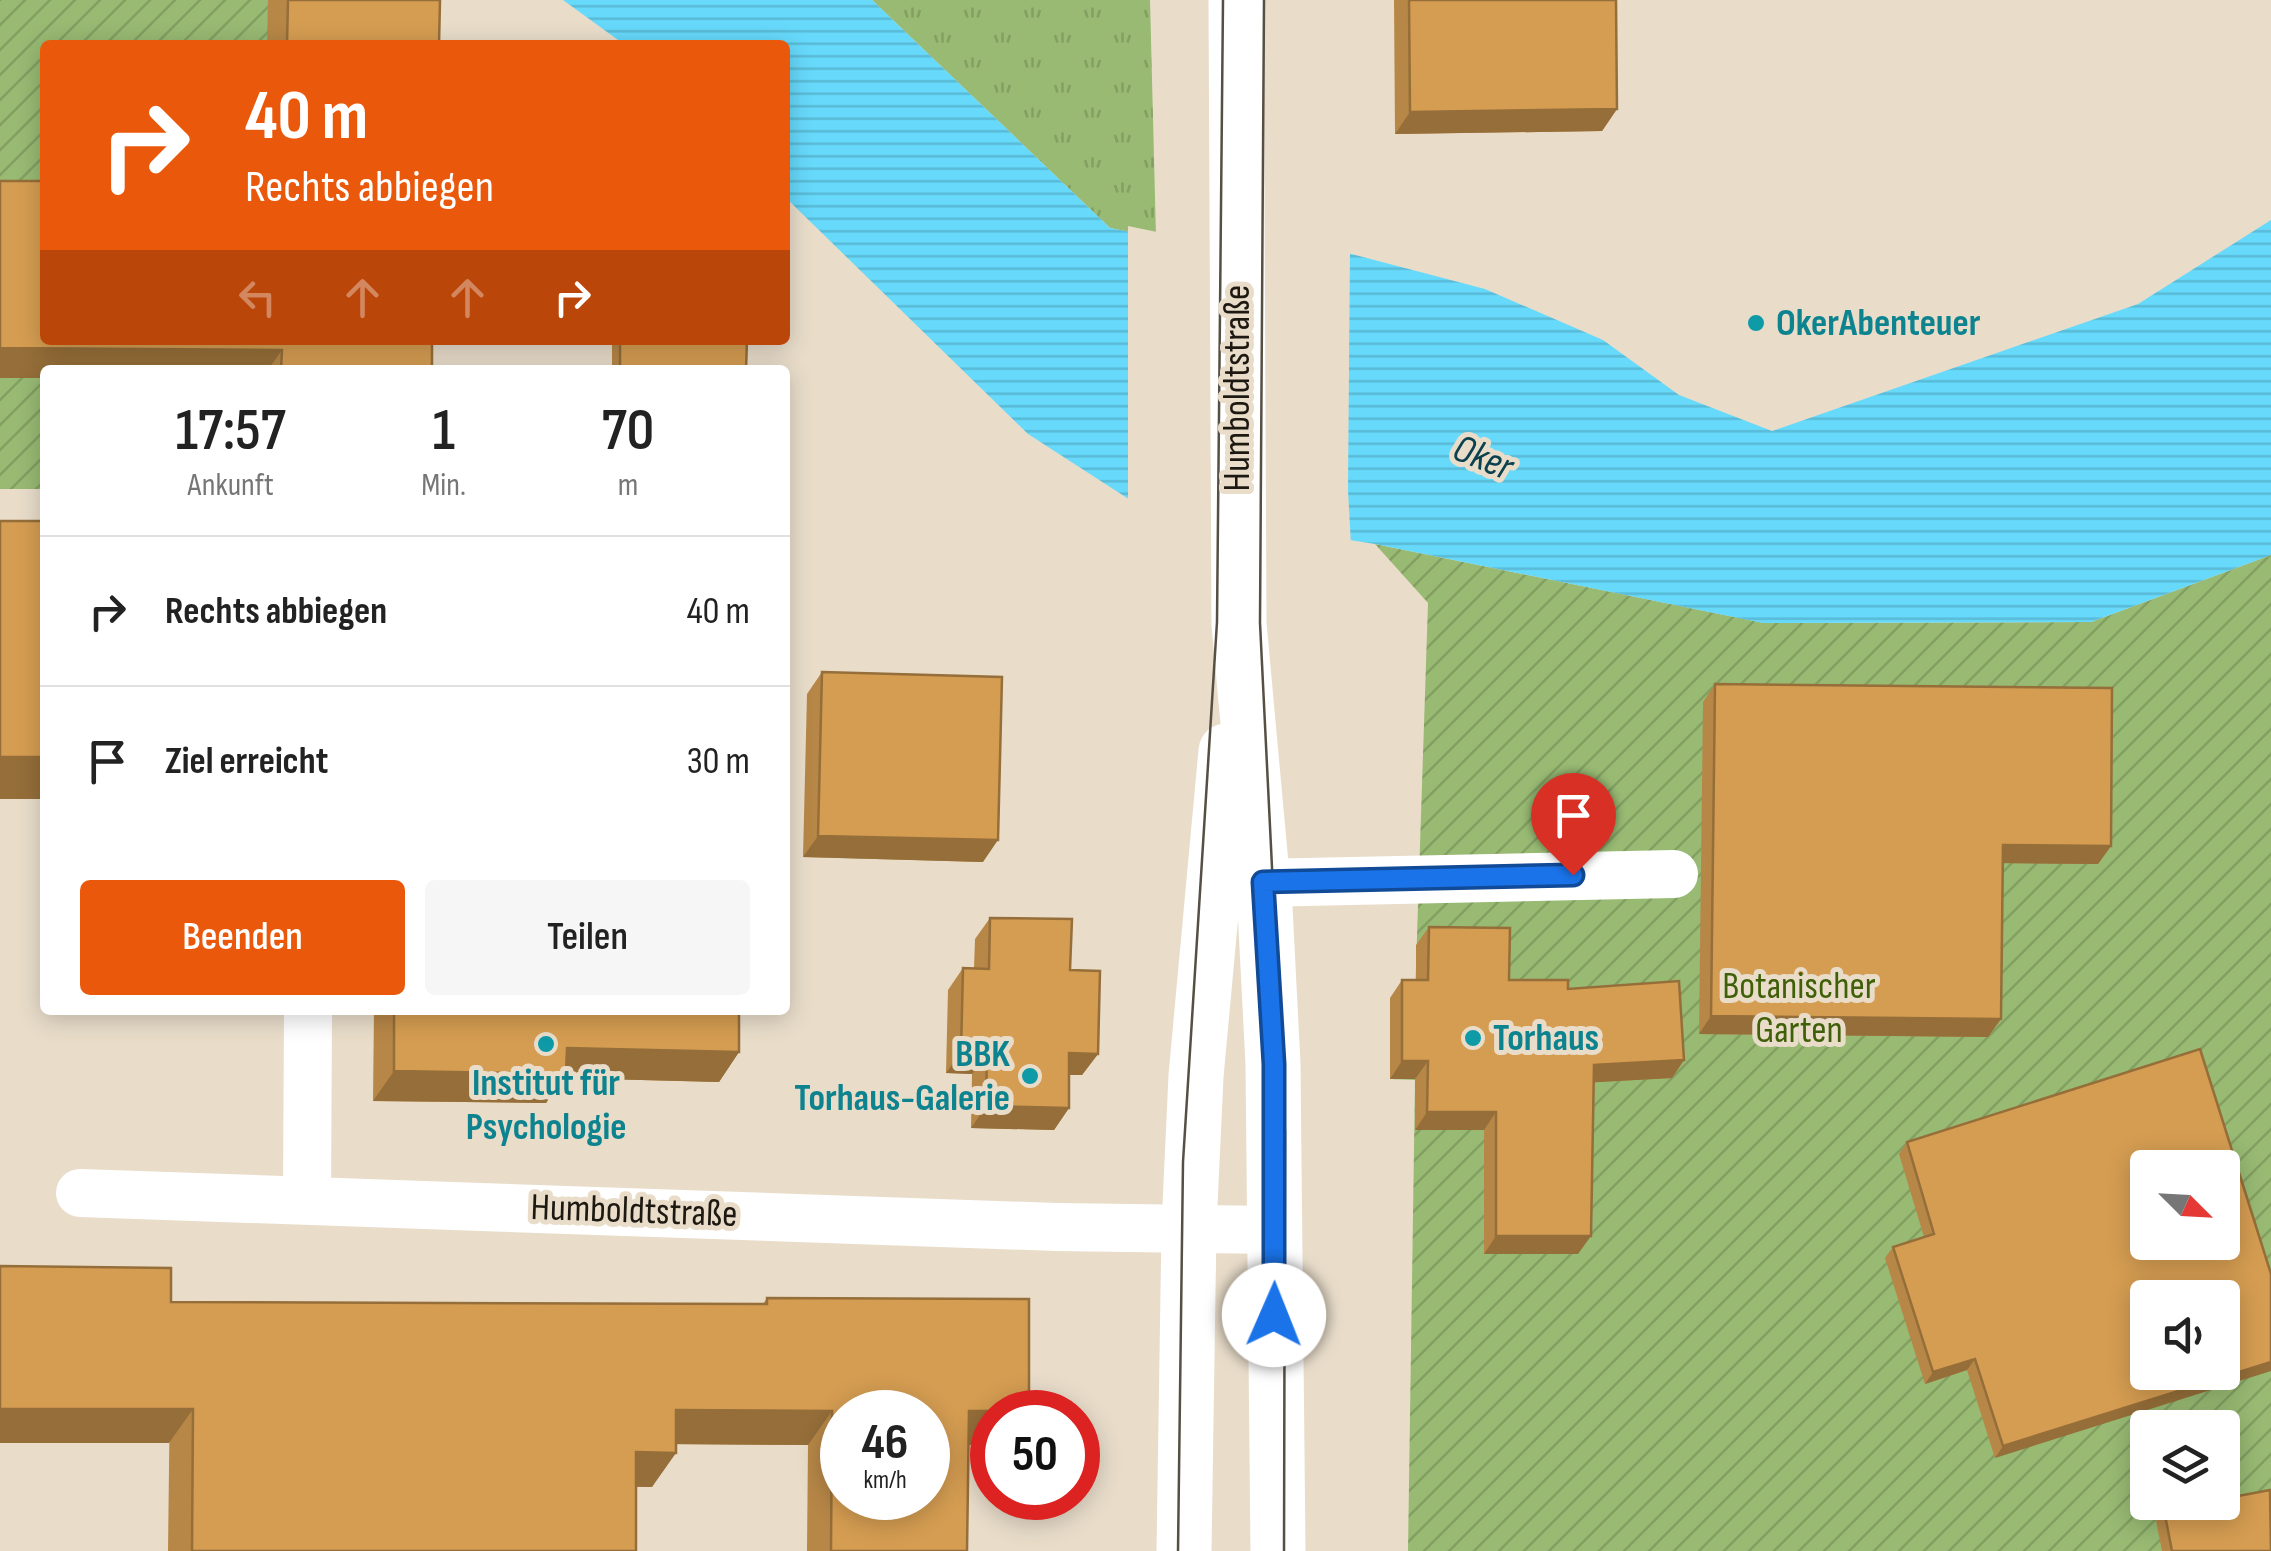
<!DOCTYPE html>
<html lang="de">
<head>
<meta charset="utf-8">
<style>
	:root { --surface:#fff; --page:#f6f6f6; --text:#222; --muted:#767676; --line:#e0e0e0; --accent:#ea580c }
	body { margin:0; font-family:"Sofia Sans Condensed",sans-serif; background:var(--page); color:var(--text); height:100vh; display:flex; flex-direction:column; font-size:38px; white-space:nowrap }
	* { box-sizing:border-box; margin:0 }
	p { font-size:32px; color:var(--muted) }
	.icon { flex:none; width:55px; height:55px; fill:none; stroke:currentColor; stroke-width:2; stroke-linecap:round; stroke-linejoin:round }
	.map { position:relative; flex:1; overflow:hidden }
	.details { position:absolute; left:40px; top:365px; width:750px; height:650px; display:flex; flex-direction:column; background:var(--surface); border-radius:10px; box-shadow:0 5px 25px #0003 }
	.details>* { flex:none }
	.hud { position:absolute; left:40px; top:40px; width:750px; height:305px; border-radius:10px; box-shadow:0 5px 25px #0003; background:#ea580c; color:#fff; overflow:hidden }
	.needle { width:65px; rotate:114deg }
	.fabs { position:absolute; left:2130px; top:1150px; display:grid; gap:20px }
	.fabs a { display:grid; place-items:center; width:110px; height:110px; border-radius:10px; background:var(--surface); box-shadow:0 5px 25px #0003; font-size:50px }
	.speed { position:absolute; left:820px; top:1390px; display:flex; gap:20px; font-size:50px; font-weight:700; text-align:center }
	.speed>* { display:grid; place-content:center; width:130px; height:130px; border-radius:50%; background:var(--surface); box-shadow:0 5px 25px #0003; line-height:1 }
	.speed small { font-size:25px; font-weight:400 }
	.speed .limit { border:15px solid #d22; background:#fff; color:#111 }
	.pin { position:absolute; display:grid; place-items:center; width:85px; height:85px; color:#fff; margin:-102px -42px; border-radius:50% 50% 50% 0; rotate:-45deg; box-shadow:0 0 10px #0007 }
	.pin .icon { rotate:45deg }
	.me { position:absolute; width:110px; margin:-55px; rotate:1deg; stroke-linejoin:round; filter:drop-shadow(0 0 8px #0008) }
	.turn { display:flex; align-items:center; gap:35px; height:210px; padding:0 40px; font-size:45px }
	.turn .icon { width:130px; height:130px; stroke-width:2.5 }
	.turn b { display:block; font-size:70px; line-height:85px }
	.lanes { display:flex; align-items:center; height:95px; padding:0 40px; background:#0003; justify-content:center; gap:50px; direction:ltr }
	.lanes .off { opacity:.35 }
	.eta { display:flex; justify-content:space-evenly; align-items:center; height:170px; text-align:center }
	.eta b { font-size:60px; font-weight:600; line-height:70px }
	.cta { display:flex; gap:20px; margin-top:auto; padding:20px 40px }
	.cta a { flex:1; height:115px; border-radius:10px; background:var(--accent); color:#fff; font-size:40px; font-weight:600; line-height:115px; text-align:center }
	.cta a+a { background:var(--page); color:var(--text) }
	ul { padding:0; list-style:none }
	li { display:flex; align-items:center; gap:30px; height:150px; padding:0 40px; border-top:2px solid var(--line) }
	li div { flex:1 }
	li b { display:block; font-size:38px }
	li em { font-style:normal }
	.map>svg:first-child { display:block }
	.park { fill:url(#park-tufts) }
	.garden { fill:url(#garden-furrows); fill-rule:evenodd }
	.water { fill:url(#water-rules) }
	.pier { fill:#e9ddca }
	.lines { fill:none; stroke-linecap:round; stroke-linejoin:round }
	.lane { stroke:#fff; stroke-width:48 }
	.secondary { stroke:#fff; stroke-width:55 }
	.tram { stroke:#564f44; stroke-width:2.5 }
	.wall { fill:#b78747 }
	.shaded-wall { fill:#956e39 }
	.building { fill:#d59d52; stroke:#956e39; stroke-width:2.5; fill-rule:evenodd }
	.route-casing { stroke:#114b97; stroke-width:25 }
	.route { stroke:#1a73e8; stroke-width:18 }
	.culture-dot { fill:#0f9aa8; stroke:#e9ddca; stroke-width:4 }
	.labels { text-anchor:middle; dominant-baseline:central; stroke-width:10; stroke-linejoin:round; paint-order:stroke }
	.culture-label { font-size:38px; font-weight:bold; fill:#0d838f; stroke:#e9ddca; text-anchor:start }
	.street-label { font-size:38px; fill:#1d1811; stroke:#e9ddca }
	.park-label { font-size:38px; fill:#3f6008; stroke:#e9ddca }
	.water-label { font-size:40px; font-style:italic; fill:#0b404e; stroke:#e9ddca }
</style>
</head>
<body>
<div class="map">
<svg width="2271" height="1551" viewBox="0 0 2271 1551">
	<defs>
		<pattern id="park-tufts" width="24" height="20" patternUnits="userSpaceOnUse" patternTransform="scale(2.5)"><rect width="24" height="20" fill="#98ba73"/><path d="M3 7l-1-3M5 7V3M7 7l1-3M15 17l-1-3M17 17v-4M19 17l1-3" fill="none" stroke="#839f62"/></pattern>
		<pattern id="garden-furrows" width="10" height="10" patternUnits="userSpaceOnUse" patternTransform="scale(2.5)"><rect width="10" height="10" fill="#98ba73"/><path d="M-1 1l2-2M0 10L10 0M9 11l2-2" fill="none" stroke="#839f62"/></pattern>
		<pattern id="water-rules" width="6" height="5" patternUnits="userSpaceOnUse" patternTransform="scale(2.5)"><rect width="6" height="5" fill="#67d9fb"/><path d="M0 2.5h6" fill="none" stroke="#59bad6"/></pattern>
	</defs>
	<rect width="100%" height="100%" fill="#e9ddca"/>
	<!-- park -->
	<path class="park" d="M 872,0 L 1150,0 L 1156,237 L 1110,228 Z"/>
	<!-- garden -->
	<path class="garden" d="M 0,0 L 421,0 L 419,45 L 45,45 L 45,489 L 0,489 Z
		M 1375,544 L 1764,623 L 2091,622 L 2271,555 L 2271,1551 L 1408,1551 L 1415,1080 L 1390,1079 L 1390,998 L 1415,997 L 1428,603 ZM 2148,1168 L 2222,1168 L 2222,1242 L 2148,1242 ZM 2148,1298 L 2222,1298 L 2222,1372 L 2148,1372 ZM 2148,1428 L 2222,1428 L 2222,1502 L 2148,1502 Z"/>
	<!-- water -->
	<path class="water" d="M 563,0 L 872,0 L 1110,228 L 1156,237 L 1321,246 L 1485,289 L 1603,340 L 1679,395 L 1772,431 L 2138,304 L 2271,220 L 2271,555 L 2091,622 L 1763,623 L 1375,544 L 1141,507 L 1028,434 L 785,197 L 785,45 L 625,45 Z"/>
	<!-- pier -->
	<path class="pier" d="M 1128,226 L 1157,232 L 1236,233 L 1322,241 L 1350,248 L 1348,490 L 1351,545 L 1140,511 L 1128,505 Z"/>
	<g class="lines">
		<!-- lane -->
		<path class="lane" d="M 1263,883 L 1674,874
			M 80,1193 L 1057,1227 L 1276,1230
			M 307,1199 L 308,1010"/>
		<!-- secondary -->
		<path class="secondary" d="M 1236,0 L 1239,624 L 1265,908 L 1273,1064 L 1278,1551
			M 1184,1551 L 1189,1227 L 1196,1076 L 1226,751"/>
		<!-- tram -->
		<path class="tram" d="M 1264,0 L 1260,623 L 1285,1132 L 1284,1551
			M 1178,1551 L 1183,1162 L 1217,622 L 1223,0"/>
	</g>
	<!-- wall -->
	<path class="wall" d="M 268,0 L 440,0 L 439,45 L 267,45 Z
		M 1394,0 L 1616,0 L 1617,109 L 1602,131 L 1395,134 Z
		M 0,181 L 432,340 L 432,370 L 45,370 L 45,378 L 0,378 Z
		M 612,340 L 747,340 L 746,370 L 612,370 Z
		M 822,672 L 983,862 L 803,857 L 807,694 Z
		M 1715,684 L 2111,846 L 2098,864 L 2003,863 L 2001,1019 L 1988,1037 L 1699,1034 L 1703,702 Z
		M 990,918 L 1070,970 L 1098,1054 L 1082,1075 L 1069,1075 L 1069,1108 L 1054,1130 L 971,1128 L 972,1074 L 946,1073 L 948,990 L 963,968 L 974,968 L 975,939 Z
		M 1429,927 L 1509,980 L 1568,989 L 1684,1060 L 1672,1078 L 1594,1082 L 1578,1254 L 1484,1254 L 1484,1130 L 1415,1130 L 1415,1079 L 1390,1079 L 1390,998 L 1402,980 L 1416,980 L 1416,945 Z
		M 374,1010 L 739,1010 L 739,1052 L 719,1082 L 563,1078 L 546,1103 L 373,1101 Z
		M 1907,1142 L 2271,1274 L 1995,1458 L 1967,1370 L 1925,1384 L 1885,1258 L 1893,1247 L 1924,1237 L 1899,1154 Z
		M 767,1298 L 992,1412 L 992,1445 L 968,1445 L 967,1551 L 807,1551 L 808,1445 L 676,1444 L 652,1487 L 636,1487 L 636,1551 L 168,1551 L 171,1302 L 763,1304 Z
		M 2164,1510 L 2271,1551 L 2162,1551 L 2156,1521 Z"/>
	<!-- shaded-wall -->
	<path class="shaded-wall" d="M 1617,109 L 1602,131 L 1395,134 L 1410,112 Z
		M 0,348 L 282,350 L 268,370 L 45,370 L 45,378 L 0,378 Z
		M 0,757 L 45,757 L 45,799 L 0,799 Z
		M 818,836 L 998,840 L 983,862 L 803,857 Z
		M 2003,845 L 2111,846 L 2098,864 L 1991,863 Z
		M 1711,1016 L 2001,1019 L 1988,1037 L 1699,1034 Z
		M 567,1048 L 739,1052 L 719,1082 L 563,1078 L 546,1103 L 373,1101 L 394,1071 Z
		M 961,1052 L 987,1053 L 972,1074 L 946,1073 Z
		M 1069,1053 L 1098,1054 L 1082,1075 L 1054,1075 Z
		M 1684,1060 L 1672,1078 L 1582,1083 L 1594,1065 Z
		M 1402,1061 L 1428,1061 L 1415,1079 L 1390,1079 Z
		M 986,1106 L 1069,1108 L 1054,1130 L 971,1128 Z
		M 1427,1112 L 1496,1112 L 1484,1130 L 1415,1130 Z
		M 1496,1236 L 1591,1236 L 1578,1254 L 1484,1254 Z
		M 1975,1359 L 1967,1370 L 1925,1384 L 1933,1372 Z
		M 2271,1362 L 2271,1371 L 1995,1458 L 2003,1446 Z
		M 0,1409 L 193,1409 L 169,1443 L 0,1443 Z
		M 676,1410 L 832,1411 L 808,1445 L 652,1444 Z
		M 969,1411 L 1029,1411 L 1028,1412 L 992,1412 L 992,1445 L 945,1445 Z
		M 636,1452 L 676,1453 L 652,1487 L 612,1486 Z"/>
	<!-- building -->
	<path class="building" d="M 288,0 L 440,0 L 439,45 L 287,45 Z
		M 1409,0 L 1616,0 L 1617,109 L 1410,112 Z
		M 0,181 L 45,181 L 45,340 L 432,340 L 432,370 L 281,370 L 282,350 L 0,348 Z
		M 620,340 L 747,340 L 746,370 L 620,370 Z
		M 0,521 L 45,521 L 45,757 L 0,757 Z
		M 822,672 L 1002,677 L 998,840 L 818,836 Z
		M 1715,684 L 2112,688 L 2111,846 L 2003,845 L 2001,1019 L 1711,1016 Z
		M 990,918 L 1072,919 L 1070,970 L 1100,971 L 1098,1054 L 1069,1053 L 1069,1108 L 986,1106 L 987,1053 L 961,1052 L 963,968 L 989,969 Z
		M 1429,927 L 1510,928 L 1509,980 L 1568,980 L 1568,989 L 1679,981 L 1684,1060 L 1594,1065 L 1591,1236 L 1496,1236 L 1496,1112 L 1427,1112 L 1428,1061 L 1402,1061 L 1402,980 L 1428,980 Z
		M 394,1010 L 739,1010 L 739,1052 L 567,1048 L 566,1074 L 394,1071 Z
		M 2200,1049 L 2271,1274 L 2271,1362 L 2003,1446 L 1975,1359 L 1933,1372 L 1893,1247 L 1934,1234 L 1907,1142 ZM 2148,1168 L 2222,1168 L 2222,1242 L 2148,1242 ZM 2148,1298 L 2222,1298 L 2222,1372 L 2148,1372 Z
		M 0,1266 L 171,1268 L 171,1302 L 767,1304 L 767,1298 L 1029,1299 L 1029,1411 L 969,1411 L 967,1551 L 831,1551 L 832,1411 L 676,1410 L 676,1453 L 636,1452 L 636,1551 L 192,1551 L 193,1409 L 0,1409 ZM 842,1412 L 928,1412 L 928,1498 L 842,1498 Z
		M 2270,1490 L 2271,1551 L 2172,1551 L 2164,1510 L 2204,1502 L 2222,1502 L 2222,1499 Z"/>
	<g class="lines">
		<defs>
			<path id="route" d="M 1274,1315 L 1274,1064 L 1263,882 L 1573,875"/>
		</defs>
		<!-- route casing -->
		<use href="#route" class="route-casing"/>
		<!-- route -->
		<use href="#route" class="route"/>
	</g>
	<!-- markers -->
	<g class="culture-dot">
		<circle cx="1756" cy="323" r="10"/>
		<circle cx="1473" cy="1038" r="10"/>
		<circle cx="546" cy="1044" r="10"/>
		<circle cx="1030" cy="1076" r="10"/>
	</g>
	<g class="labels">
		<!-- culture labels -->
		<g class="culture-label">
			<text x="1776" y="323">OkerAbenteuer</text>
			<text x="1493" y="1038">Torhaus</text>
			<text x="1010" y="1054" text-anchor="end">BBK<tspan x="1010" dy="44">Torhaus-Galerie</tspan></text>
			<text x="546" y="1083" text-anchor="middle">Institut für<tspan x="546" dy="44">Psychologie</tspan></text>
		</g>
		<!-- street labels -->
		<g class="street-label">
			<text transform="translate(1237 388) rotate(-90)">Humboldtstraße</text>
			<text transform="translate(634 1211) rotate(2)">Humboldtstraße</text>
		</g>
		<!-- park labels -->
		<g class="park-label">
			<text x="1799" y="986">Botanischer<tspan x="1799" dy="44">Garten</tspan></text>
		</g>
		<!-- water labels -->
		<g class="water-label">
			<text transform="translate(1483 458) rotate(22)">Oker</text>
		</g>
	</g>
</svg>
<div class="fabs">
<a><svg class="needle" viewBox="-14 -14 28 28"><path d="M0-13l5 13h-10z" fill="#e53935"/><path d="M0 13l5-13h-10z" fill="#767676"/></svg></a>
<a><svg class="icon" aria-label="sound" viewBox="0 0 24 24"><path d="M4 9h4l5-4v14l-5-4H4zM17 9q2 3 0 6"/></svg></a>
<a><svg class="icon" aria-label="layers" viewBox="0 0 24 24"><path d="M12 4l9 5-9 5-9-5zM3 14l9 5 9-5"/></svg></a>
</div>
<div class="speed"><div>46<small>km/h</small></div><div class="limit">50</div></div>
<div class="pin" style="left:1573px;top:875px;background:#d93025"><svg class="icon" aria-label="arrive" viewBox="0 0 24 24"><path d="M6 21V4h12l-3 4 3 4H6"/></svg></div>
<svg class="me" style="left:1274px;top:1315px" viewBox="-20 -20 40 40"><circle r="19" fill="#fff"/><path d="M0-13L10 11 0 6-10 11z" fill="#1a73e8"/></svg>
<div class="hud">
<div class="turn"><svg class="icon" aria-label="right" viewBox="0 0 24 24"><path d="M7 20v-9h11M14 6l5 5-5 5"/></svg><div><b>40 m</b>Rechts abbiegen</div></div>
<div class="lanes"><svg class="icon off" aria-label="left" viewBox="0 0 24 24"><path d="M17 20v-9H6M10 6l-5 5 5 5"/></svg><svg class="icon off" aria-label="ahead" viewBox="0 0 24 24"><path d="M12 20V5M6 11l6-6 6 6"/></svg><svg class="icon off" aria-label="ahead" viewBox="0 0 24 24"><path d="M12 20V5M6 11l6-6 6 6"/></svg><svg class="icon" aria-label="right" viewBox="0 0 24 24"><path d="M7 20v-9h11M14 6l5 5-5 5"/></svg></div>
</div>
<section class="details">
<div class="eta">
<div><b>17:57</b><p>Ankunft</p></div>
<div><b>1</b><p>Min.</p></div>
<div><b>70</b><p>m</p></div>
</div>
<ul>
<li><svg class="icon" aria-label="right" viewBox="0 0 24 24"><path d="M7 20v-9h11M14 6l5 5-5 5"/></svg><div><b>Rechts abbiegen</b></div><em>40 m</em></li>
<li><svg class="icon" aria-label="arrive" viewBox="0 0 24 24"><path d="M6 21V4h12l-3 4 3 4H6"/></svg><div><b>Ziel erreicht</b></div><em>30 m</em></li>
</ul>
<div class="cta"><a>Beenden</a><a>Teilen</a></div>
</section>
</div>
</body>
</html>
